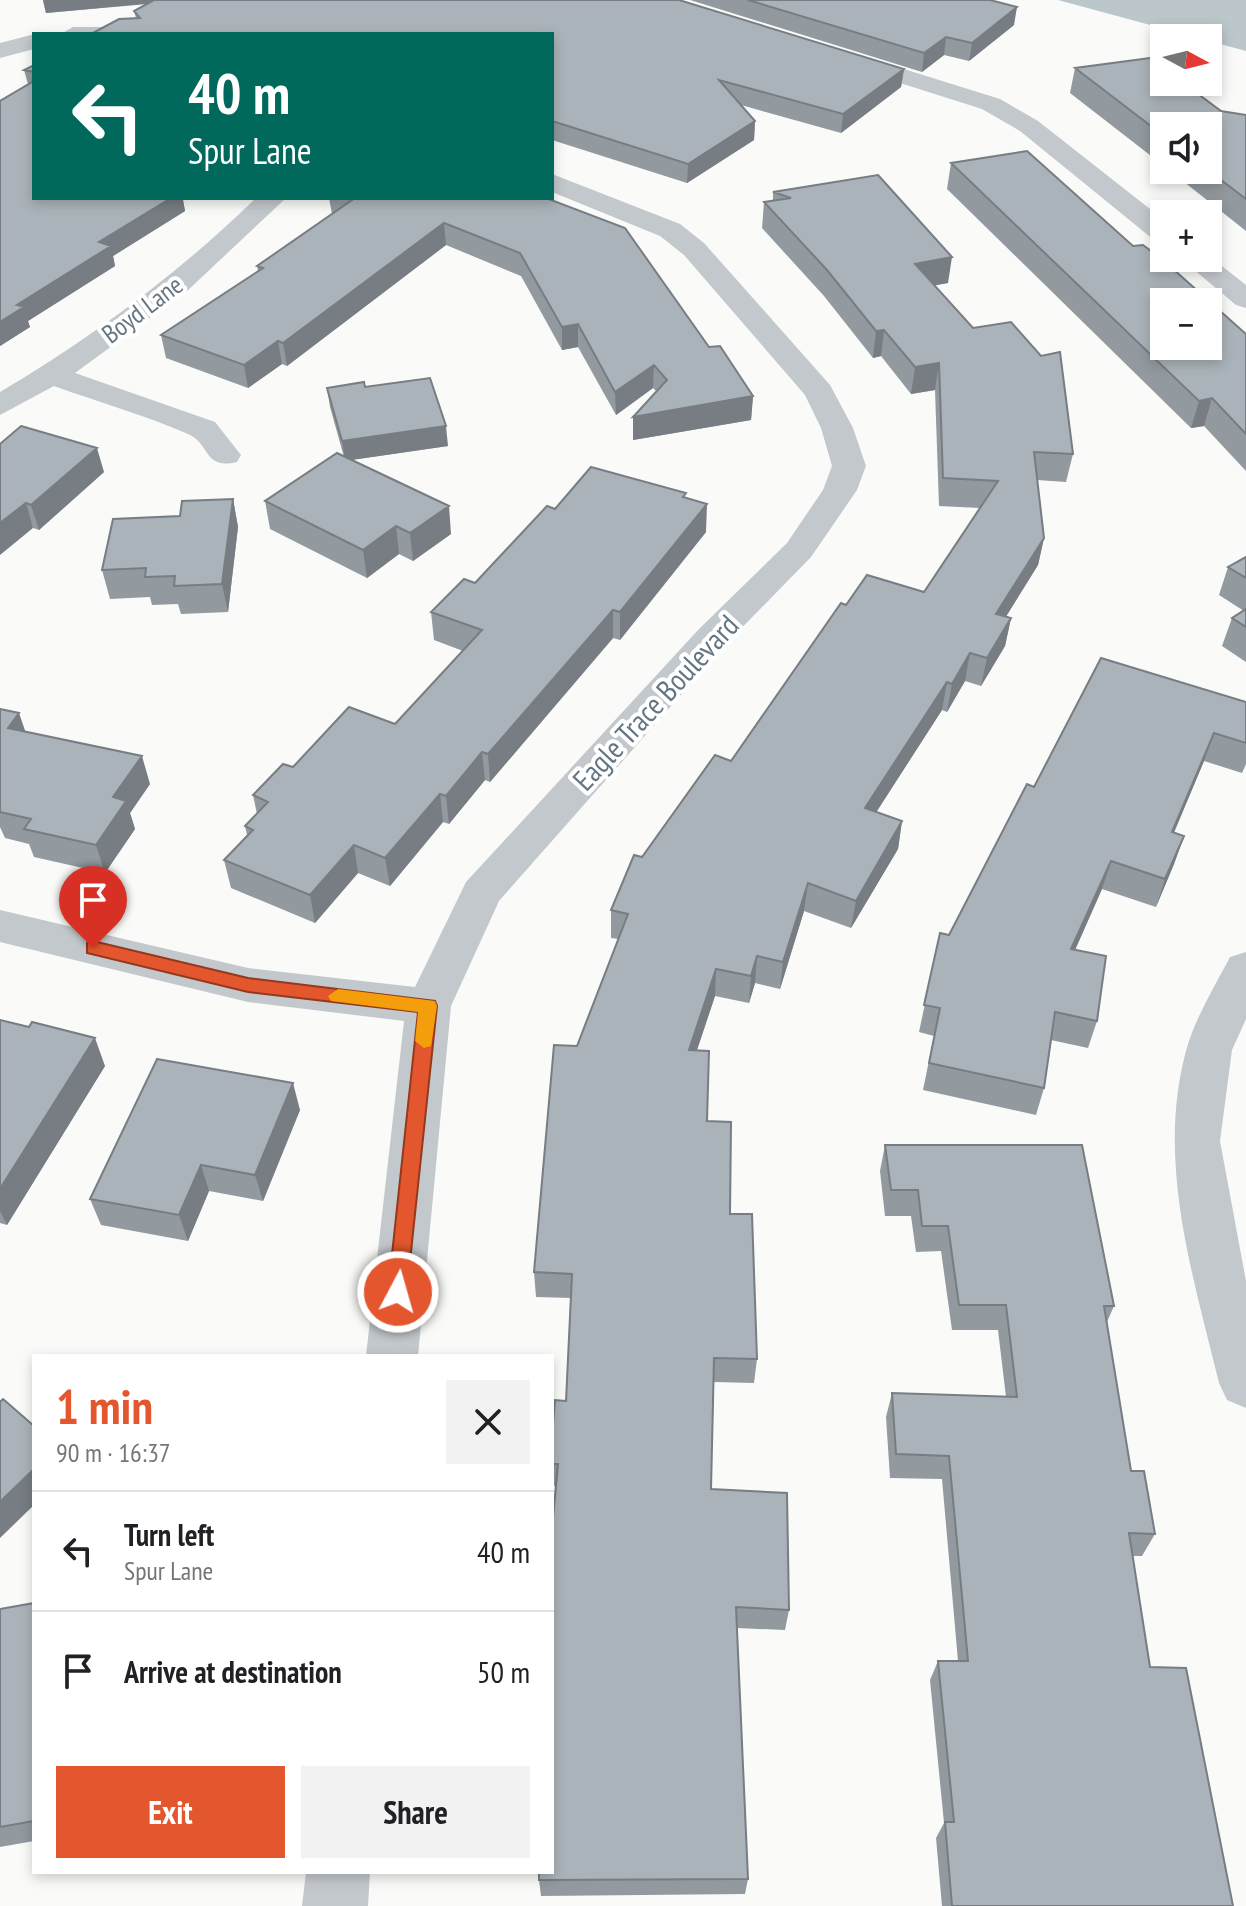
<!DOCTYPE html>
<html lang="en">
<head>
<meta charset="utf-8">
<style>
	:root { --surface:#fff; --page:#f2f2f2; --text:#202124; --muted:#757577; --line:#e0e0e0; --accent:#e4572e }
	body { margin:0; font-family:"PT Sans Narrow",sans-serif; background:var(--page); color:var(--text); height:100vh; display:flex; flex-direction:column; font-size:30px; white-space:nowrap }
	* { box-sizing:border-box; margin:0 }
	p { font-size:26px; color:var(--muted) }
	.icon { flex:none; width:44px; height:44px; fill:none; stroke:currentColor; stroke-width:2; stroke-linecap:round; stroke-linejoin:round }
	.map { position:relative; flex:1; overflow:hidden }
	.panel { position:absolute; left:32px; top:1354px; width:522px; height:520px; display:flex; flex-direction:column; background:var(--surface); border-radius:0px; box-shadow:0 4px 12px #0003 }
	.panel>* { flex:none }
	.top-card { position:absolute; left:32px; top:32px; width:522px; height:168px; border-radius:0px; box-shadow:0 4px 12px #0003; background:#00695c; color:#fff; overflow:hidden }
	.needle { width:52px; rotate:97deg }
	.controls { position:absolute; left:1150px; top:24px; display:grid; gap:16px }
	.controls a { display:grid; place-items:center; width:72px; height:72px; border-radius:0px; background:var(--surface); box-shadow:0 4px 12px #0003; font-size:40px }
	.pin { position:absolute; display:grid; place-items:center; width:68px; height:68px; color:#fff; margin:-82px -34px; border-radius:50% 50% 50% 0; rotate:-45deg; box-shadow:0 0 8px #0007 }
	.pin .icon { rotate:45deg }
	.me { position:absolute; width:88px; margin:-44px; rotate:6deg; stroke-linejoin:round; filter:drop-shadow(0 0 6px #0008) }
	.turn { display:flex; align-items:center; gap:28px; height:168px; padding:0 24px; font-size:36px }
	.turn .icon { width:104px; height:104px; stroke-width:2.5 }
	.turn b { display:block; font-size:56px; line-height:68px }
	.round { display:grid; place-items:center; flex:none; width:84px; height:84px; border-radius:0px; background:var(--page) }
	.headline { display:flex; align-items:center; justify-content:space-between; height:136px; padding:0 24px }
	h1 { font-size:48px; font-weight:700; line-height:60px; color:var(--accent) }
	.primary-button { display:flex; gap:16px; margin-top:auto; padding:16px 24px }
	.primary-button a { flex:1; height:92px; border-radius:0px; background:var(--accent); color:#fff; font-size:32px; font-weight:700; line-height:92px; text-align:center }
	.primary-button a+a { background:var(--page); color:var(--text) }
	ul { padding:0; list-style:none }
	li { display:flex; align-items:center; gap:24px; height:120px; padding:0 24px; border-top:2px solid var(--line) }
	li div { flex:1 }
	li b { display:block; font-size:30px }
	li em { font-style:normal }
	.map>svg:first-child { display:block }
	.water { fill:#bbc7cb }
	.lines { fill:none; stroke-linecap:round; stroke-linejoin:round }
	.street { fill:#c3c8cc; fill-rule:evenodd }
	.wall { fill:#929a9f }
	.shaded-wall { fill:#777d82 }
	.building { fill:#aab3b9; stroke:#777d82; stroke-width:2; fill-rule:evenodd }
	.route { fill:#e4572e; stroke:#94391e; stroke-width:2 }
	.slow { fill:#f59e0b }
	.labels { text-anchor:middle; dominant-baseline:central; stroke-width:8; stroke-linejoin:round; paint-order:stroke }
	.far-street-label { font-size:26px; fill:#657683; stroke:#fff }
	.street-label { font-size:30px; fill:#657683; stroke:#fff }
</style>
</head>
<body>
<div class="map">
<svg width="1246" height="1906" viewBox="0 0 1246 1906">
	<rect width="100%" height="100%" fill="#fafaf8"/>
	<!-- water -->
	<path class="water" d="M 1058,0 L 1246,0 L 1246,51 Z"/>
	<g class="lines">
		<!-- street -->
		<path class="street" d="M 73,27 L 129,27 L 141,34 L 61,34 Z
			M 35,34 L 34,49 L 0,58 L 0,43 Z
			M 846,51 L 1000,99 L 1038,121 L 1164,220 L 1164,242 L 1154,240 L 1020,131 L 982,109 L 837,63 L 834,58 Z
			M 552,174 L 680,224 L 704,243 L 830,385 L 853,428 L 866,466 L 857,490 L 811,557 L 725,645 L 499,901 L 451,1006 L 418,1356 L 366,1356 L 404,1021 L 248,1002 L 0,942 L 0,910 L 248,968 L 415,987 L 466,882 L 699,629 L 787,543 L 823,490 L 832,466 L 821,428 L 805,395 L 684,255 L 660,236 L 552,192 Z
			M 256,198 L 286,198 L 187,291 L 75,373 L 215,422 L 241,455 L 237,462 C 203,470 211,444 188,434 C 145,415 98,402 54,386 L 0,415 L 0,392 C 93,337 179,273 256,198 Z
			M 1208,255 L 1246,285 L 1246,308 L 1236,305 L 1180,258 L 1208,258 Z
			M 1246,952 L 1246,1019 L 1232,1050 L 1220,1141 L 1246,1281 L 1246,1408 L 1227,1400 L 1219,1383 C 1193,1276 1156,1161 1186,1051 C 1194,1020 1215,986 1230,957 Z
			M 306,1872 L 370,1872 L 368,1906 L 302,1906 Z"/>
	</g>
	<!-- wall -->
	<path class="wall" d="M 43,0 L 679,0 L 904,69 L 901,87 L 841,133 L 741,105 L 755,121 L 754,140 L 687,183 L 552,140 L 552,34 L 136,18 L 134,11 L 148,4 L 46,13 Z
		M 690,0 L 990,0 L 1014,25 L 969,61 L 944,55 L 922,72 Z
		M 34,65 L 34,198 L 187,198 L 183,200 L 185,211 L 113,256 L 115,266 L 28,321 L 30,327 L 0,346 L 28,84 L 24,70 Z
		M 1075,68 L 1221,111 L 1246,115 L 1246,231 L 1169,170 L 1208,170 L 1164,126 L 1164,166 L 1070,93 Z
		M 951,163 L 1133,246 L 1246,334 L 1246,471 L 1204,426 L 1191,428 L 947,189 Z
		M 878,175 L 948,283 L 934,285 L 1073,454 L 1066,482 L 1037,480 L 1044,538 L 1038,565 L 1006,616 L 1011,618 L 1005,646 L 981,686 L 965,681 L 947,712 L 942,710 L 876,812 L 902,821 L 898,849 L 851,928 L 804,911 L 780,989 L 755,983 L 749,1003 L 715,996 L 697,1050 L 707,1121 L 730,1214 L 757,1359 L 754,1383 L 714,1382 L 711,1489 L 789,1610 L 785,1630 L 737,1628 L 748,1879 L 745,1894 L 541,1896 L 539,1880 L 556,1486 L 552,1486 L 552,1437 L 566,1401 L 571,1298 L 536,1297 L 534,1272 L 577,1046 L 618,939 L 611,938 L 611,910 L 642,857 L 731,761 L 846,605 L 924,592 L 980,508 L 939,506 L 935,390 L 911,394 L 881,356 L 873,358 L 824,296 L 762,228 L 764,202 L 773,201 L 773,192 Z
		M 329,198 L 546,198 L 709,347 L 753,396 L 751,420 L 633,440 L 656,391 L 653,388 L 616,415 L 578,347 L 562,350 L 521,276 L 446,245 L 287,366 L 282,364 L 248,388 L 166,358 L 161,335 L 258,271 L 257,266 L 332,214 Z
		M 365,387 L 448,446 L 350,460 L 451,534 L 413,561 L 399,554 L 367,578 L 270,529 L 265,501 L 344,457 L 330,407 L 327,388 Z
		M 0,444 L 104,472 L 39,530 L 33,528 Z
		M 686,498 L 706,532 L 620,640 L 613,638 L 490,782 L 485,780 L 449,824 L 443,822 L 390,886 L 358,873 L 315,923 L 231,888 L 224,860 L 247,835 L 245,826 L 257,814 L 253,795 L 293,767 L 395,724 L 463,651 L 434,640 L 431,612 L 475,583 L 555,509 Z
		M 233,499 L 238,527 L 228,612 L 181,614 L 178,604 L 152,605 L 150,597 L 110,599 L 102,570 Z
		M 1246,557 L 1246,662 L 1222,646 L 1232,618 L 1244,611 L 1219,595 L 1228,567 Z
		M 1246,702 L 1246,764 L 1242,773 L 1204,761 L 1174,833 L 1184,836 L 1174,864 L 1156,907 L 1102,889 L 1075,950 L 1097,1021 L 1088,1048 L 1051,1040 L 1044,1088 L 1036,1115 L 923,1090 L 934,1036 L 919,1032 L 940,933 L 949,935 L 1034,787 Z
		M 0,709 L 26,732 L 150,784 L 130,813 L 135,829 L 105,873 L 34,857 L 29,844 L 5,838 L 0,827 Z
		M 0,1020 L 105,1066 L 7,1225 L 0,1223 Z
		M 300,1110 L 263,1201 L 209,1191 L 188,1241 L 101,1225 L 90,1199 Z
		M 885,1145 L 1114,1306 L 1107,1322 L 1131,1471 L 1155,1534 L 1142,1556 L 1133,1556 L 1150,1667 L 1233,1906 L 942,1906 L 936,1838 L 944,1823 L 930,1680 L 938,1661 L 958,1661 L 942,1479 L 890,1478 L 886,1417 L 892,1393 L 1006,1397 L 998,1330 L 952,1330 L 941,1251 L 916,1252 L 911,1216 L 885,1216 L 880,1171 Z
		M 34,1603 L 34,1841 L 0,1847 L 0,1609 Z"/>
	<!-- shaded-wall -->
	<path class="shaded-wall" d="M 43,0 L 185,0 L 46,13 Z
		M 1017,7 L 1014,25 L 969,61 L 972,43 Z
		M 946,37 L 944,55 L 922,72 L 924,53 Z
		M 904,69 L 901,87 L 841,133 L 843,114 Z
		M 755,121 L 754,140 L 687,183 L 688,164 Z
		M 170,198 L 187,198 L 183,200 L 185,211 L 113,256 L 115,266 L 28,321 L 30,327 L 0,346 L 0,322 L 17,305 L 99,242 Z
		M 444,223 L 446,245 L 287,366 L 283,343 Z
		M 952,257 L 948,283 L 911,290 L 915,264 Z
		M 578,324 L 578,347 L 562,350 L 562,327 Z
		M 884,330 L 881,356 L 873,358 L 876,331 Z
		M 278,341 L 282,364 L 248,388 L 244,365 Z
		M 939,363 L 935,390 L 911,394 L 915,367 Z
		M 654,365 L 653,388 L 616,415 L 615,392 Z
		M 753,396 L 751,420 L 633,440 L 633,417 Z
		M 1212,398 L 1204,426 L 1191,428 L 1199,401 Z
		M 446,426 L 448,446 L 345,461 L 342,441 Z
		M 97,448 L 104,472 L 39,530 L 31,505 Z
		M 233,499 L 238,527 L 228,612 L 222,584 Z
		M 26,503 L 33,528 L 0,555 L 0,523 Z
		M 707,504 L 706,532 L 620,640 L 620,612 Z
		M 449,506 L 451,534 L 413,561 L 410,533 Z
		M 396,526 L 399,554 L 367,578 L 363,550 Z
		M 1044,538 L 1038,565 L 991,641 L 996,614 Z
		M 613,610 L 613,638 L 490,782 L 488,754 Z
		M 1011,618 L 1005,646 L 981,686 L 987,658 Z
		M 970,653 L 965,681 L 947,712 L 952,684 Z
		M 947,682 L 942,710 L 861,836 L 865,808 Z
		M 19,713 L 29,742 L 8,728 Z
		M 1214,733 L 1204,761 L 1162,860 L 1172,832 Z
		M 482,752 L 485,780 L 449,824 L 446,796 Z
		M 142,756 L 150,784 L 130,813 L 135,829 L 105,873 L 96,845 L 113,797 Z
		M 440,794 L 443,822 L 390,886 L 385,858 Z
		M 902,821 L 898,849 L 851,928 L 856,901 Z
		M 1184,836 L 1174,864 L 1156,907 L 1165,879 Z
		M 354,845 L 358,873 L 315,923 L 310,895 Z
		M 1111,861 L 1102,889 L 1063,977 L 1071,949 Z
		M 808,883 L 804,911 L 780,989 L 783,962 Z
		M 757,956 L 755,983 L 749,1003 L 751,976 Z
		M 716,969 L 715,996 L 688,1077 L 689,1050 Z
		M 95,1038 L 105,1066 L 7,1225 L 0,1211 L 0,1189 Z
		M 293,1083 L 300,1110 L 263,1201 L 255,1175 Z
		M 201,1165 L 209,1191 L 188,1241 L 179,1215 Z
		M 34,1469 L 34,1505 L 0,1538 L 0,1502 Z"/>
	<!-- building -->
	<path class="building" d="M 154,0 L 679,0 L 904,69 L 843,114 L 719,80 L 755,121 L 688,164 L 552,121 L 552,34 L 91,34 L 119,19 L 140,18 L 134,11 Z
		M 748,0 L 990,0 L 1017,7 L 972,43 L 946,37 L 924,53 Z
		M 1150,58 L 1164,69 L 1164,82 L 1182,82 L 1221,111 L 1246,115 L 1246,199 L 1208,170 L 1208,126 L 1164,126 L 1164,136 L 1075,68 Z
		M 34,65 L 34,72 L 24,70 Z
		M 34,81 L 34,198 L 171,198 L 99,242 L 111,246 L 17,305 L 24,307 L 0,322 L 0,101 Z
		M 1027,151 L 1133,246 L 1143,245 L 1163,260 L 1246,334 L 1246,434 L 1212,398 L 1199,401 L 951,163 ZM 1164,302 L 1208,302 L 1208,346 L 1164,346 Z
		M 878,175 L 952,257 L 915,264 L 973,328 L 1011,322 L 1041,356 L 1060,352 L 1073,454 L 1034,452 L 1044,538 L 996,614 L 1011,618 L 987,658 L 970,653 L 952,684 L 947,682 L 865,808 L 902,821 L 856,901 L 808,883 L 783,962 L 757,956 L 751,976 L 716,969 L 689,1050 L 709,1051 L 707,1121 L 731,1122 L 730,1214 L 752,1214 L 757,1359 L 714,1358 L 711,1489 L 787,1493 L 789,1610 L 736,1607 L 748,1879 L 539,1880 L 539,1872 L 552,1872 L 552,1528 L 558,1464 L 552,1464 L 552,1437 L 555,1400 L 566,1401 L 572,1274 L 534,1272 L 554,1045 L 577,1046 L 628,914 L 611,910 L 634,855 L 642,857 L 715,755 L 731,761 L 841,603 L 846,605 L 867,575 L 924,592 L 998,481 L 943,478 L 939,363 L 915,367 L 884,330 L 876,331 L 827,270 L 764,202 L 791,198 L 773,192 Z
		M 343,198 L 546,198 L 625,228 L 709,347 L 720,346 L 753,396 L 633,417 L 667,380 L 654,365 L 615,392 L 578,324 L 562,327 L 520,253 L 444,223 L 283,343 L 278,341 L 244,365 L 161,335 L 263,268 L 257,266 L 352,200 Z
		M 430,378 L 446,426 L 342,441 L 327,388 L 364,382 L 365,387 Z
		M 21,426 L 97,448 L 31,505 L 26,503 L 0,523 L 0,444 Z
		M 337,453 L 449,506 L 410,533 L 396,526 L 363,550 L 265,501 Z
		M 591,467 L 686,493 L 683,497 L 707,504 L 620,612 L 613,610 L 488,754 L 482,752 L 446,796 L 440,794 L 385,858 L 354,845 L 310,895 L 224,860 L 253,830 L 245,826 L 268,802 L 253,795 L 283,764 L 293,767 L 349,707 L 395,724 L 482,630 L 431,612 L 464,579 L 475,583 L 547,506 L 555,509 Z
		M 233,499 L 222,584 L 174,586 L 175,576 L 145,577 L 146,568 L 102,570 L 113,519 L 180,516 L 182,501 Z
		M 1246,557 L 1246,578 L 1228,567 Z
		M 1246,609 L 1246,627 L 1232,618 Z
		M 1101,658 L 1246,702 L 1246,743 L 1214,733 L 1172,832 L 1184,836 L 1165,879 L 1111,861 L 1071,949 L 1106,956 L 1097,1021 L 1055,1012 L 1044,1088 L 929,1063 L 940,1008 L 924,1005 L 940,933 L 949,935 L 1027,784 L 1034,787 Z
		M 0,709 L 19,713 L 8,728 L 142,756 L 113,797 L 126,801 L 96,845 L 24,829 L 31,819 L 0,812 Z
		M 0,1020 L 29,1027 L 32,1022 L 95,1038 L 0,1189 Z
		M 157,1059 L 293,1083 L 255,1175 L 201,1165 L 179,1215 L 90,1199 Z
		M 885,1145 L 1082,1145 L 1114,1306 L 1104,1306 L 1131,1471 L 1144,1471 L 1155,1534 L 1129,1533 L 1150,1667 L 1186,1668 L 1233,1906 L 952,1906 L 945,1822 L 954,1822 L 938,1661 L 968,1661 L 949,1456 L 896,1454 L 892,1393 L 1017,1397 L 1006,1305 L 959,1305 L 948,1226 L 922,1226 L 918,1190 L 891,1190 Z
		M 3,1399 L 34,1426 L 34,1469 L 0,1502 L 0,1402 Z
		M 34,1603 L 34,1821 L 0,1827 L 0,1609 Z"/>
	<!-- route -->
	<path class="route" d="M 93,941 L 248,978 L 435,1001 L 437,1006 L 406,1299 L 398,1302 L 391,1299 L 388,1292 L 418,1012 L 248,992 L 87,953 L 87,943 Z"/>
	<!-- slow -->
	<path class="slow" d="M 338,989 L 435,1001 L 437,1006 L 431,1046 L 424,1048 L 415,1041 L 418,1012 L 331,1001 L 328,996 Z"/>
	<g class="labels">
		<!-- far-street labels -->
		<g class="far-street-label">
			<text transform="translate(142 309) rotate(-37)">Boyd Lane</text>
		</g>
		<!-- street labels -->
		<g class="street-label">
			<text transform="translate(655 702) rotate(-47)">Eagle Trace Boulevard</text>
		</g>
	</g>
</svg>
<div class="controls">
<a><svg class="needle" viewBox="-14 -14 28 28"><path d="M0-13l5 13h-10z" fill="#e53935"/><path d="M0 13l5-13h-10z" fill="#757577"/></svg></a>
<a><svg class="icon" aria-label="sound" viewBox="0 0 24 24"><path d="M4 9h4l5-4v14l-5-4H4zM17 9q2 3 0 6"/></svg></a>
<a>+</a>
<a>−</a>
</div>
<div class="pin" style="left:93px;top:948px;background:#d93025"><svg class="icon" aria-label="arrive" viewBox="0 0 24 24"><path d="M6 21V4h12l-3 4 3 4H6"/></svg></div>
<svg class="me" style="left:398px;top:1292px" viewBox="-20 -20 40 40"><circle r="17" fill="#e4572e" stroke="#fff" stroke-width="3"/><path d="M0-11L8 9 0 5-8 9z" fill="#fff"/></svg>
<div class="top-card">
<div class="turn"><svg class="icon" aria-label="left" viewBox="0 0 24 24"><path d="M17 20v-9H6M10 6l-5 5 5 5"/></svg><div><b>40 m</b>Spur Lane</div></div>
</div>
<section class="panel">
<div class="headline"><div><h1>1 min</h1><p>90 m · 16:37</p></div><a class="round"><svg class="icon" aria-label="close" viewBox="0 0 24 24"><path d="M6 6l12 12M18 6L6 18"/></svg></a></div>
<ul>
<li><svg class="icon" aria-label="left" viewBox="0 0 24 24"><path d="M17 20v-9H6M10 6l-5 5 5 5"/></svg><div><b>Turn left</b><p>Spur Lane</p></div><em>40 m</em></li>
<li><svg class="icon" aria-label="arrive" viewBox="0 0 24 24"><path d="M6 21V4h12l-3 4 3 4H6"/></svg><div><b>Arrive at destination</b></div><em>50 m</em></li>
</ul>
<div class="primary-button"><a>Exit</a><a>Share</a></div>
</section>
</div>
</body>
</html>
